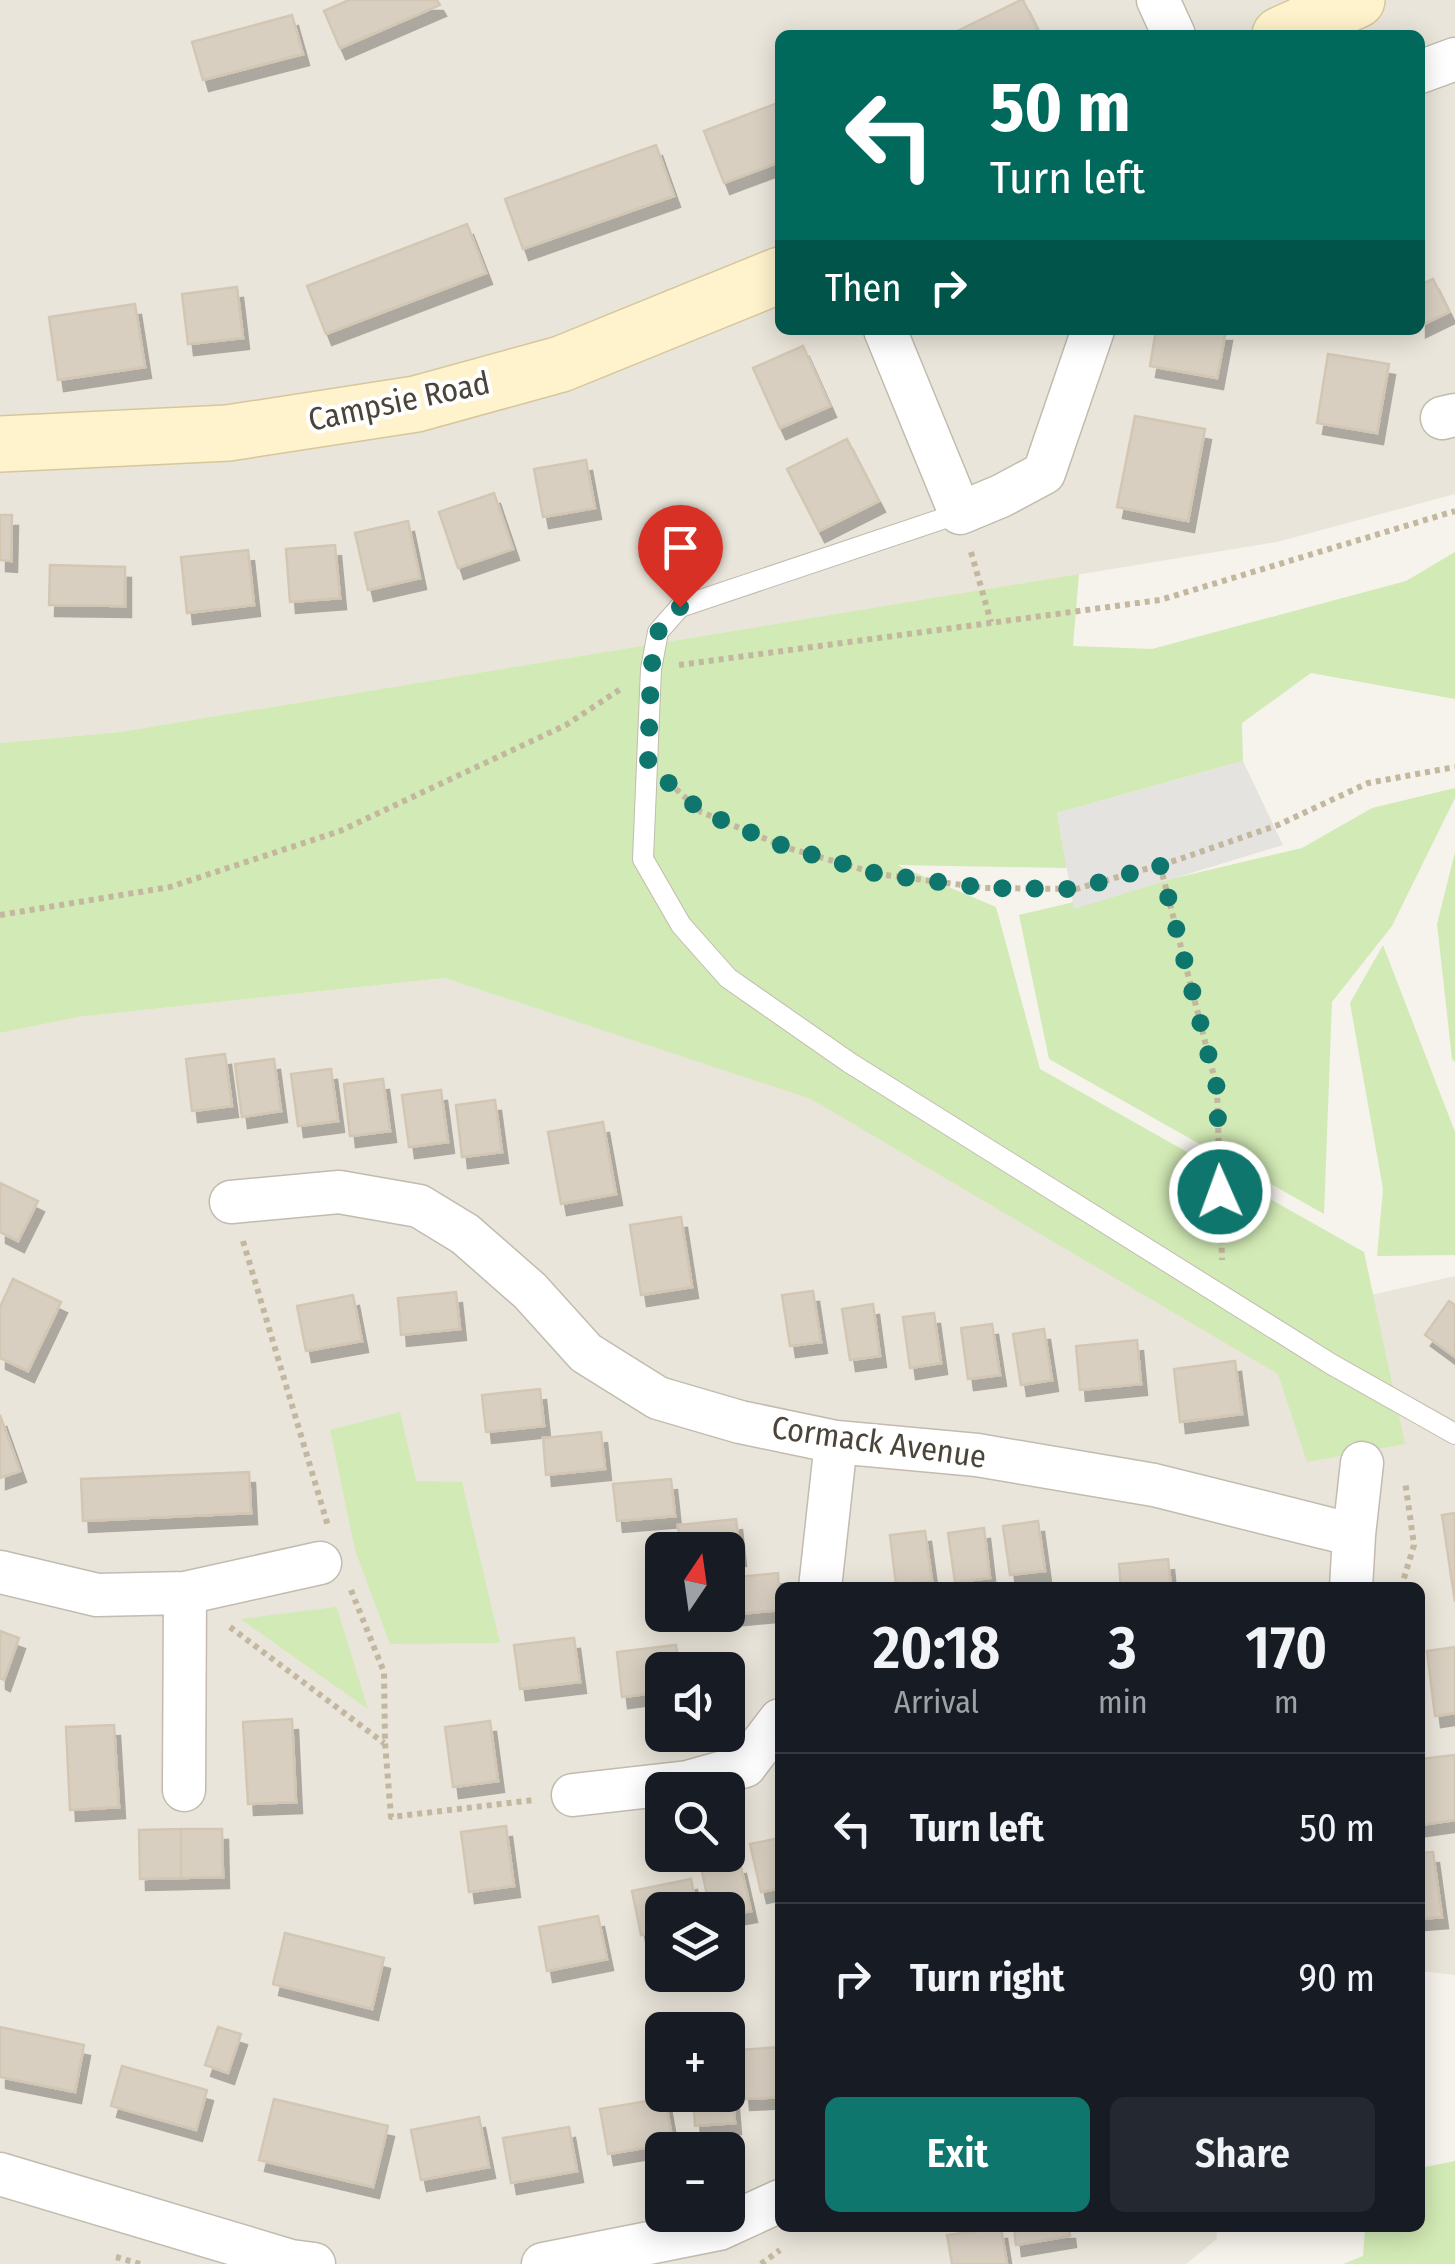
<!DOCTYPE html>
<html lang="en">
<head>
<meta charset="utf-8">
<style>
	:root { --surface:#171b24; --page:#242831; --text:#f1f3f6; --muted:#9ea1a6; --line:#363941; --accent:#0f766e }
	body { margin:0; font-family:"Fira Sans Condensed",sans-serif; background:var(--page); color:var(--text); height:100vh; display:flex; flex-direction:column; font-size:38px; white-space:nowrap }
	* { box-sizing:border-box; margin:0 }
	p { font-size:32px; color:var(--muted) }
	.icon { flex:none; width:55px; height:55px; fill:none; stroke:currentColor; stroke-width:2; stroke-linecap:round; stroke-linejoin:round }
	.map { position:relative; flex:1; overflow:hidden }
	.panel { position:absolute; left:775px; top:1582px; width:650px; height:650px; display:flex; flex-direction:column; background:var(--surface); border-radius:15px; box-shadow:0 5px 25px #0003 }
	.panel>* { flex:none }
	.top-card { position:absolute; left:775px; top:30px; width:650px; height:305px; border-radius:15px; box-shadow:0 5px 25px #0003; background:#00695c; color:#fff; overflow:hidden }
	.needle { width:65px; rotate:13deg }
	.tools { position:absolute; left:645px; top:1532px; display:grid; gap:20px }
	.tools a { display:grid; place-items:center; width:100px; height:100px; border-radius:15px; background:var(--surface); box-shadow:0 5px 25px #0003; font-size:50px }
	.pin { position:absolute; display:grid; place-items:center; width:85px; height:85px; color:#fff; margin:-102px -42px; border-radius:50% 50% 50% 0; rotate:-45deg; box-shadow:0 0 10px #0007 }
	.pin .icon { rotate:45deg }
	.me { position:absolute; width:110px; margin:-55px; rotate:358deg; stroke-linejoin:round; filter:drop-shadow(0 0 8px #0008) }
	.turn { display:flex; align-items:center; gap:35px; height:210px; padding:0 50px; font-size:45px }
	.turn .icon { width:130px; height:130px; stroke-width:2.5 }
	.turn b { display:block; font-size:70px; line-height:85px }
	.then { display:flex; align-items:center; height:95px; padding:0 50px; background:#0003; gap:20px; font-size:38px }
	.eta { display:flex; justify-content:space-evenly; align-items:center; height:170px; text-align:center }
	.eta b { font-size:60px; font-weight:600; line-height:70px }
	.cta { display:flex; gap:20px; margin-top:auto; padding:20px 50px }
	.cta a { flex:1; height:115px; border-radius:15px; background:var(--accent); color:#fff; font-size:40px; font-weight:600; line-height:115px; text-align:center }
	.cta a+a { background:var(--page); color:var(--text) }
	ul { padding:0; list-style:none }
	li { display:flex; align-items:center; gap:30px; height:150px; padding:0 50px; border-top:2px solid var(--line) }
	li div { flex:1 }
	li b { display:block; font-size:38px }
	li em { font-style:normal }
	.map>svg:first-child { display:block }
	.residential { fill:#eae5da; fill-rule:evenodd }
	.green { fill:#d2eab5 }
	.parking { fill:#e5e3e0 }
	.building { fill:#d8cfc1; stroke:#d3c7b4; stroke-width:2.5; filter:url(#shadow) }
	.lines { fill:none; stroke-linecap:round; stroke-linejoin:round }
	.lane-casing { stroke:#c2bbae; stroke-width:22 }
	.street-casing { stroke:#c2bbae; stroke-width:45 }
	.secondary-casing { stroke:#d6c79b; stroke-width:58 }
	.path { stroke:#c4b79f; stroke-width:6; stroke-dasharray:5 5; stroke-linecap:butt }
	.lane { stroke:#fff; stroke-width:20 }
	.street { stroke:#fff; stroke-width:42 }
	.secondary { stroke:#fff3cd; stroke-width:55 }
	.route { stroke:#0f766e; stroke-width:18; stroke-dasharray:0 32.4 }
	.labels { text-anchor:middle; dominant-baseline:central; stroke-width:8; stroke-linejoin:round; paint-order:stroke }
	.street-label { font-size:32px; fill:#4b4439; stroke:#fff }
</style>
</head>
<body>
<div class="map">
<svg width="1455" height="2264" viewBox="0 0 1455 2264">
	<defs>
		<filter id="shadow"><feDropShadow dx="6" dy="11" stdDeviation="0" flood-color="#0004"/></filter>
	</defs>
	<rect width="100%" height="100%" fill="#f6f3ec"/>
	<!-- residential -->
	<path class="residential" d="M 0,0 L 1455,0 L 1455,494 L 1277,542 L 120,732 L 0,743 ZM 780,35 L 1420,35 L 1420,330 L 780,330 Z
		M 445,978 L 850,1063 L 1261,1320 L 1455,1276 L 1455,1975 L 1420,1971 L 1420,1588 L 780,1588 L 780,2228 L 1216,2228 L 1217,2239 L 1186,2264 L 0,2264 L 0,1033 L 77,1017 ZM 662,1550 L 728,1550 L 728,1615 L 662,1615 ZM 662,1670 L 728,1670 L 728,1735 L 662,1735 ZM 662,1790 L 728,1790 L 728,1855 L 662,1855 ZM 662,1910 L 728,1910 L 728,1975 L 662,1975 ZM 662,2030 L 728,2030 L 728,2095 L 662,2095 ZM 662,2150 L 728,2150 L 728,2215 L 662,2215 Z"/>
	<!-- green -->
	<path class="green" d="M 1455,552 L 1455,699 L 1311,673 L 1242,723 L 1243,761 L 1057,813 L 1067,868 L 897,865 L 996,907 L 1040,1069 L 1364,1252 L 1405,1444 L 1307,1462 L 1278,1374 L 811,1099 L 445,978 L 78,1017 L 0,1033 L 0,743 L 120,732 L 1079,574 L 1073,646 L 1152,649 L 1406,581 Z
		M 1455,788 L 1455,798 L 1392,926 L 1332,1002 L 1324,1214 L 1049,1059 L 1019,915 L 1302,848 L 1372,808 Z
		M 1455,852 L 1455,1062 L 1452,1059 L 1437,924 Z
		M 1383,945 L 1455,1132 L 1455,1255 L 1377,1256 L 1383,1189 L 1350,1003 Z
		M 400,1412 L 416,1481 L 462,1482 L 500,1643 L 390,1644 L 355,1550 L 330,1430 Z
		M 336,1607 L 337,1608 L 368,1709 L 240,1619 Z
		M 1455,2161 L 1455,2264 L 1343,2264 L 1363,2256 L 1365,2228 L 1420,2228 L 1420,2168 Z"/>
	<!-- parking -->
	<path class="parking" d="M 1243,761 L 1283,845 L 1074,909 L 1057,813 Z"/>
	<!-- building -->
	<path class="building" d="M 349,0 L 437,0 L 440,5 L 340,48 L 324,11 Z
		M 1021,0 L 1023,0 L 1040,35 L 949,35 Z
		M 292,15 L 303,54 L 203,80 L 192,42 Z
		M 780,102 L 780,162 L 724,183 L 704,131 Z
		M 656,145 L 674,196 L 523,249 L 505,199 Z
		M 467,224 L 486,273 L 326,334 L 307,286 Z
		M 1433,279 L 1449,312 L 1420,326 L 1420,285 Z
		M 237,287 L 243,338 L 188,344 L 182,294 Z
		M 135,304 L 145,367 L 58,380 L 49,317 Z
		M 1156,330 L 1226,330 L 1217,378 L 1150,366 Z
		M 803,346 L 830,406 L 780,428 L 753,368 Z
		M 1328,354 L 1389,364 L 1377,433 L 1317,423 Z
		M 1135,416 L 1205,429 L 1188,521 L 1117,507 Z
		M 847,439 L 879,501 L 819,531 L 787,469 Z
		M 586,460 L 595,508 L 543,517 L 534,469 Z
		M 494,493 L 513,549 L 458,568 L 439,512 Z
		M 0,515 L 12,515 L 11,561 L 0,560 Z
		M 408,521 L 420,578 L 368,590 L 355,533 Z
		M 335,545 L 340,598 L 290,602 L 286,549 Z
		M 248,550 L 254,605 L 187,613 L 181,557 Z
		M 50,565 L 125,567 L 125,606 L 49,605 Z
		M 225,1054 L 232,1106 L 192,1111 L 186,1059 Z
		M 274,1059 L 281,1111 L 242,1117 L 235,1064 Z
		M 331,1069 L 338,1121 L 298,1126 L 291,1074 Z
		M 383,1079 L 390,1131 L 350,1136 L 344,1084 Z
		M 441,1090 L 448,1142 L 409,1147 L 402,1095 Z
		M 495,1100 L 502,1152 L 462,1157 L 456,1105 Z
		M 603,1122 L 616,1194 L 561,1204 L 548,1132 Z
		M 0,1183 L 38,1201 L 18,1241 L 0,1232 Z
		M 681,1217 L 692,1287 L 641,1295 L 630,1225 Z
		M 13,1279 L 61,1302 L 28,1371 L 0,1358 L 0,1307 Z
		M 813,1291 L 821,1342 L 790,1346 L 782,1295 Z
		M 456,1292 L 460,1329 L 401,1335 L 398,1298 Z
		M 353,1295 L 362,1341 L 306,1351 L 297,1306 Z
		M 1449,1301 L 1455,1305 L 1455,1357 L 1425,1335 Z
		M 873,1304 L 880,1356 L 850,1360 L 842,1309 Z
		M 934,1313 L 941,1363 L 910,1368 L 903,1317 Z
		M 992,1324 L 1000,1375 L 968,1379 L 961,1328 Z
		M 1044,1329 L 1052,1380 L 1021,1385 L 1013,1334 Z
		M 1137,1340 L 1141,1384 L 1080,1390 L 1076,1346 Z
		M 1235,1361 L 1242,1414 L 1180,1422 L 1174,1369 Z
		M 540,1389 L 544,1426 L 486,1432 L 482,1395 Z
		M 0,1415 L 20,1471 L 0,1478 Z
		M 601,1432 L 605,1469 L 546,1475 L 543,1438 Z
		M 249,1472 L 251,1513 L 83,1521 L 81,1479 Z
		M 671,1479 L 675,1516 L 617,1521 L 613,1484 Z
		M 1455,1513 L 1455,1602 L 1442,1515 Z
		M 736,1519 L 740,1555 L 728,1557 L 728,1550 L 680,1550 L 678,1525 Z
		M 1038,1521 L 1045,1571 L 1010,1575 L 1003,1526 Z
		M 984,1528 L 990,1578 L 955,1582 L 948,1533 Z
		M 925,1531 L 932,1581 L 896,1585 L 890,1535 Z
		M 1168,1559 L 1171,1588 L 1121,1588 L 1119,1564 Z
		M 778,1573 L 780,1610 L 728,1615 L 728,1578 Z
		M 0,1631 L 19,1638 L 4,1680 L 0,1678 Z
		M 574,1638 L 580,1682 L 520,1689 L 514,1645 Z
		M 676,1645 L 680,1670 L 662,1670 L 662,1692 L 622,1697 L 617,1652 Z
		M 1455,1647 L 1455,1713 L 1435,1716 L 1427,1651 Z
		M 292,1719 L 296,1802 L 248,1804 L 243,1722 Z
		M 490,1721 L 498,1781 L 453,1787 L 445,1727 Z
		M 114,1725 L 119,1807 L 70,1810 L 66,1727 Z
		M 1455,1755 L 1455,1820 L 1420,1825 L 1420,1759 Z
		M 506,1826 L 514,1886 L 469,1892 L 461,1832 Z
		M 181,1829 L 222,1829 L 223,1877 L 181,1878 Z
		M 181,1829 L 181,1878 L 140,1879 L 139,1830 Z
		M 780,1838 L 780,1888 L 761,1892 L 750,1844 Z
		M 1433,1852 L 1442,1917 L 1420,1919 L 1420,1853 Z
		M 740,1863 L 751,1911 L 728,1915 L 728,1910 L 710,1910 L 702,1871 Z
		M 691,1879 L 697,1910 L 662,1910 L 662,1931 L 641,1935 L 632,1891 Z
		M 598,1916 L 607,1959 L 547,1971 L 539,1927 Z
		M 285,1933 L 384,1958 L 372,2009 L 273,1984 Z
		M 0,2027 L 84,2045 L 75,2092 L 0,2077 Z
		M 218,2027 L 241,2034 L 228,2073 L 205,2065 Z
		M 779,2047 L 780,2097 L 744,2099 L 740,2050 Z
		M 122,2066 L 207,2090 L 196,2130 L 111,2106 Z
		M 728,2074 L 731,2074 L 735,2123 L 695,2126 L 693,2095 L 728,2095 Z
		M 665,2098 L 673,2143 L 608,2154 L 600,2109 Z
		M 274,2099 L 388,2126 L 373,2187 L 259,2160 Z
		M 479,2117 L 489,2167 L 421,2180 L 411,2130 Z
		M 569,2127 L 577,2171 L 511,2183 L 503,2138 Z
		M 1001,2228 L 1007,2264 L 952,2264 L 947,2235 Z
		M 1014,2228 L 1069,2228 L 1070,2236 L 1016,2245 Z"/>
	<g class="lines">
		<defs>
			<path id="lane" d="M 960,513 L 680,607 L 658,632 L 651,669 L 643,859 L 681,925 L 728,978 L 850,1063 L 1331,1364 L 1455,1434"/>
			<path id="street" d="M 1158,0 L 1174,35
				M 1420,72 L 1455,59
				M 885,330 L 960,513 L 1001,496 L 1044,473 L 1093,330
				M 1442,418 L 1455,415
				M 231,1202 L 339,1192 L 419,1206 L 465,1234 L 530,1291 L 586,1353 L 658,1398 L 740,1422 L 836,1442 L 977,1455 L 1154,1485 L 1354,1535
				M 0,1572 L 97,1595 L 185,1593 L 320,1563
				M 820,1588 L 836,1442
				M 1351,1588 L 1354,1535 L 1362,1463
				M 184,1790 L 185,1593
				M 573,1795 L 688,1782 L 745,1766 L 780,1720
				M 0,2174 L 291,2261 L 314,2264
				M 543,2264 L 719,2229 L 780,2201"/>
			<path id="secondary" d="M 1280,35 L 1357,0
				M 0,444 L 228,433 L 416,404 L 561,364 L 780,275"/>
		</defs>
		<!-- lane casing -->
		<use href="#lane" class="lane-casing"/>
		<!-- street casing -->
		<use href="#street" class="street-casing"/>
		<!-- secondary casing -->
		<use href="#secondary" class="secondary-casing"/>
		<!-- path -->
		<path class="path" d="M 971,552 L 991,622
			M 679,665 L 1160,600 L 1455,511
			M 676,789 L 701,812 L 785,847 L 878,874 L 985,888 L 1076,889 L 1177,860 L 1278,825 L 1368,783 L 1455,767
			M 1160,865 L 1217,1088 L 1222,1260
			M 0,915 L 170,887 L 340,831 L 566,725 L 622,688
			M 243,1241 L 328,1526
			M 1401,1588 L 1414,1545 L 1405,1481
			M 351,1590 L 384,1672 L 385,1743 L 391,1817 L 534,1800
			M 230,1627 L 384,1743
			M 116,2257 L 140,2264
			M 761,2264 L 780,2250"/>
		<!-- lane -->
		<use href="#lane" class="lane"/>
		<!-- street -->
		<use href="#street" class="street"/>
		<!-- secondary -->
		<use href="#secondary" class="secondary"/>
	</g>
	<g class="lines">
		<!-- route -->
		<path class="route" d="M 680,607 L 658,632 L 651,669 L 648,765 L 702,812 L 786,847 L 878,874 L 986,888 L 1076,889 L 1160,865 L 1217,1088 L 1220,1192"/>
	</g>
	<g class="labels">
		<!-- street labels -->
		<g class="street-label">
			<text transform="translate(399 401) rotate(-12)">Campsie Road</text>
			<text transform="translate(879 1442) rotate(8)">Cormack Avenue</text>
		</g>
	</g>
</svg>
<div class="tools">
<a><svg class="needle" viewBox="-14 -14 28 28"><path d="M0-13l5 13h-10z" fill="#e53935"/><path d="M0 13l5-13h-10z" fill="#9ea1a6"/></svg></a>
<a><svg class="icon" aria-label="sound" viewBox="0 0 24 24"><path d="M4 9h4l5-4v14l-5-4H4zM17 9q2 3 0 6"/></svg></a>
<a><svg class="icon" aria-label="search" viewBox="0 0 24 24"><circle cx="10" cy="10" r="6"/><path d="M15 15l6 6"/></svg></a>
<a><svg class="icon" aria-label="layers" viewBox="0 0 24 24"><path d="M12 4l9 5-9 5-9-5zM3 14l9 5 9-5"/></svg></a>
<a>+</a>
<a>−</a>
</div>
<div class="pin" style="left:680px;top:607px;background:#d93025"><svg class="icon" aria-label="arrive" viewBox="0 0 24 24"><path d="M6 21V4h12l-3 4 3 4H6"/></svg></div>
<svg class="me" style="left:1220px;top:1192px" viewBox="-20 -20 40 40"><circle r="17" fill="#0f766e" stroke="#fff" stroke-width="3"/><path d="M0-11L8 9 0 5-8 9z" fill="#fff"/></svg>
<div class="top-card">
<div class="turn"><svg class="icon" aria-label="left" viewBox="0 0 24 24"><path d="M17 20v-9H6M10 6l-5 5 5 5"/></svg><div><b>50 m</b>Turn left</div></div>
<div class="then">Then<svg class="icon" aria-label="right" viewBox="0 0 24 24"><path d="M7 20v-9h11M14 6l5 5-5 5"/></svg></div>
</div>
<section class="panel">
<div class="eta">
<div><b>20:18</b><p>Arrival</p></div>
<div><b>3</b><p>min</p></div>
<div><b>170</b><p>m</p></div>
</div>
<ul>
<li><svg class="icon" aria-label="left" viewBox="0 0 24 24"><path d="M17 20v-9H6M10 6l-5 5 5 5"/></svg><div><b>Turn left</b></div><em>50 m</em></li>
<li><svg class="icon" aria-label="right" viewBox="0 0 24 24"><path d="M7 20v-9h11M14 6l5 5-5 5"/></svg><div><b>Turn right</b></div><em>90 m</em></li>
</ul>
<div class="cta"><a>Exit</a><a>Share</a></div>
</section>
</div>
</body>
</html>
